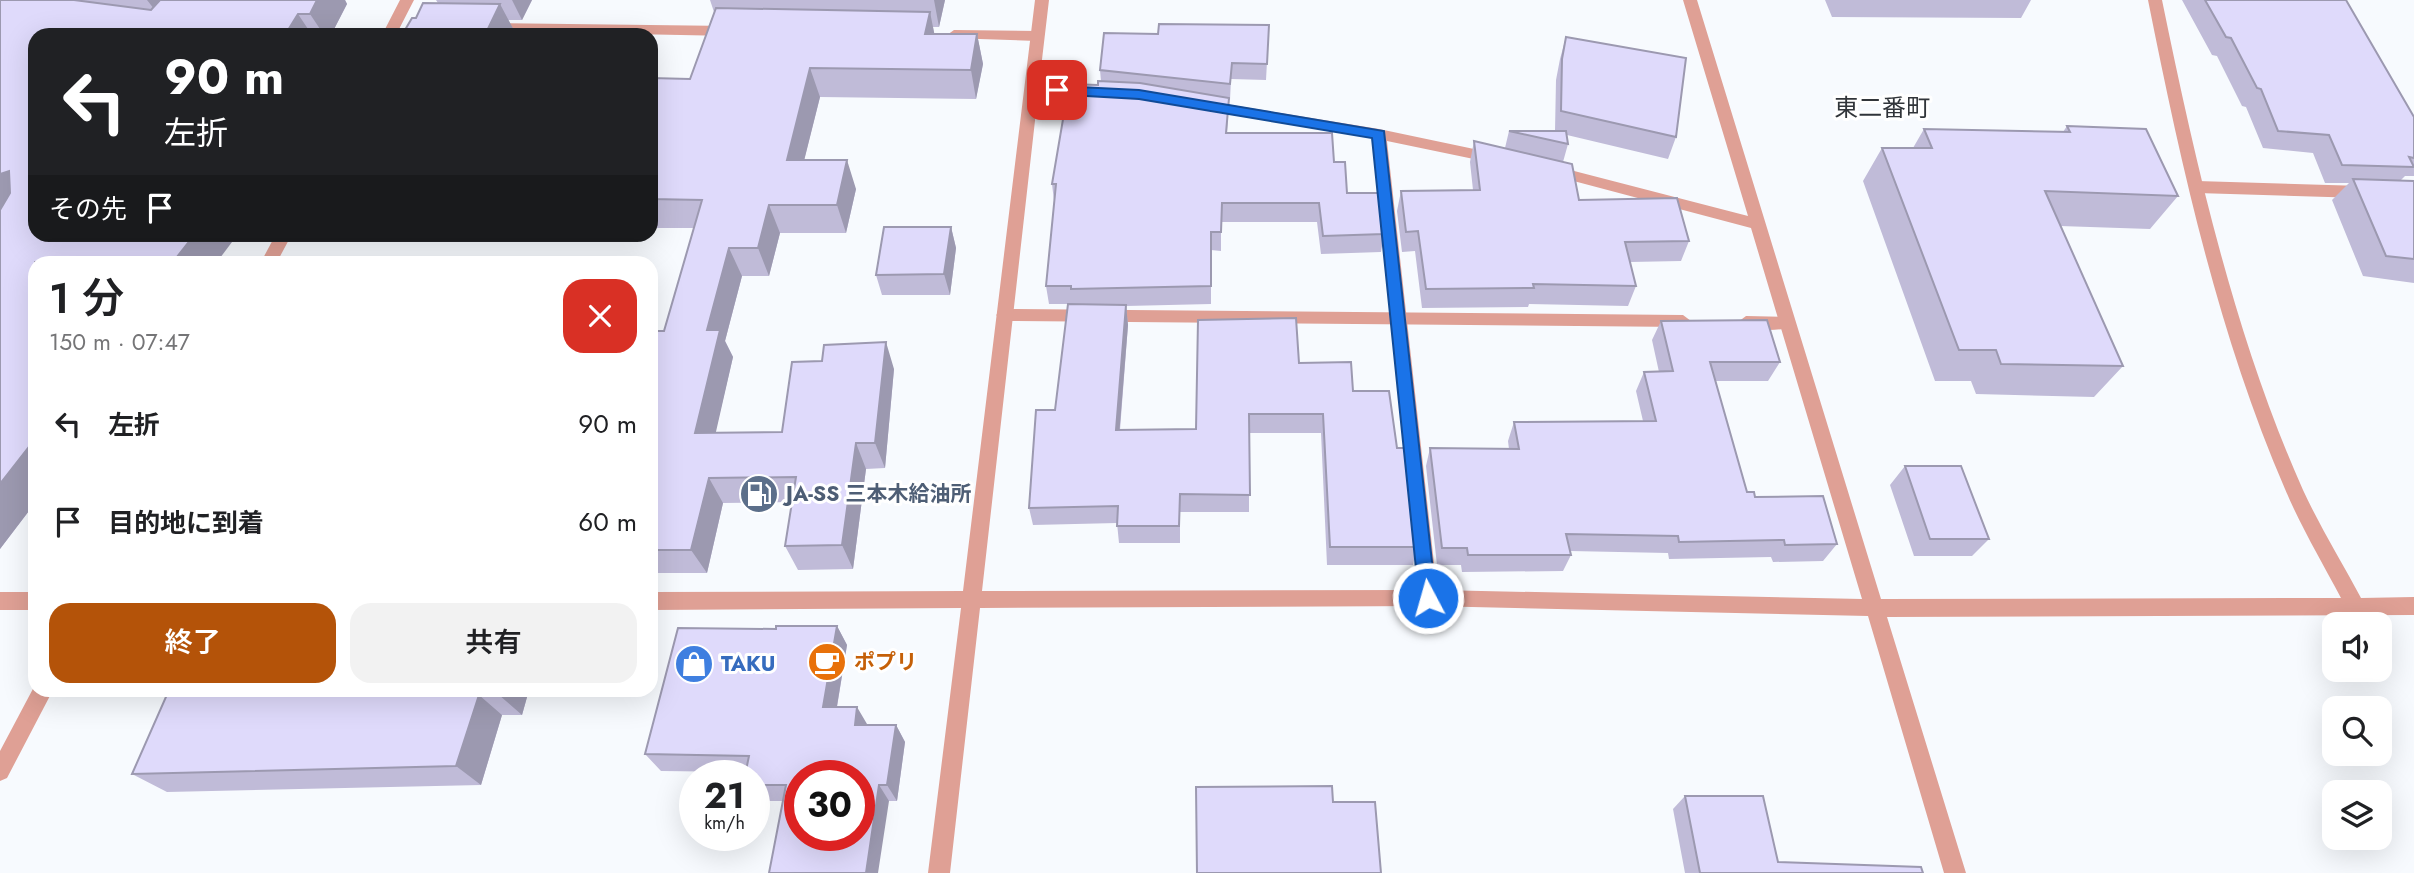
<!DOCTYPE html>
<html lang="ja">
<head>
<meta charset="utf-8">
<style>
	:root { --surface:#fff; --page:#f2f2f2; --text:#202124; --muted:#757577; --accent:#b45309 }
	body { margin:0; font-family:Jost,"Noto Sans JP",sans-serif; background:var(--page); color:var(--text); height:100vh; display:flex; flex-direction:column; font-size:26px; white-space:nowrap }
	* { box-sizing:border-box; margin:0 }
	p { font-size:23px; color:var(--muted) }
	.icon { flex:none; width:38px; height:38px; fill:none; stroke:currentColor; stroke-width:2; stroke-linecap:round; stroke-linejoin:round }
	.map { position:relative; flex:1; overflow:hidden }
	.side { position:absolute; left:28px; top:256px; width:630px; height:441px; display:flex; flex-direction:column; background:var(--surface); border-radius:21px; box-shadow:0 7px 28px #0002 }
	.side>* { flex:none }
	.top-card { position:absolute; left:28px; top:28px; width:630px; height:214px; border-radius:21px; box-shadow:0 7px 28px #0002; background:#202124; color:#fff; overflow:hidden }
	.buttons { position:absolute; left:2322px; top:612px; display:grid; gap:14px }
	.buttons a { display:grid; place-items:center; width:70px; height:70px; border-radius:14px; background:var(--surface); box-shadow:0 7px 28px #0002; font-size:35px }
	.speed { position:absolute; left:679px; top:760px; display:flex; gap:14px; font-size:35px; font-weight:700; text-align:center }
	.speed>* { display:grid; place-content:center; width:91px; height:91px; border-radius:50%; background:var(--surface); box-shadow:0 7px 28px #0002; line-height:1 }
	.speed small { font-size:18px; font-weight:400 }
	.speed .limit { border:10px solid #d22; background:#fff; color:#111 }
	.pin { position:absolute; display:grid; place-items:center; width:60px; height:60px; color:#fff; margin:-30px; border-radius:14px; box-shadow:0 4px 10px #0006 }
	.me { position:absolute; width:77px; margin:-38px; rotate:354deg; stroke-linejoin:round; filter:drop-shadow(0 0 5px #0008) }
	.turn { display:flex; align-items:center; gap:24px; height:147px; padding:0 21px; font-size:32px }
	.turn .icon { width:91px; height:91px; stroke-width:2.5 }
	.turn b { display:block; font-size:49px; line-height:60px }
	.then { display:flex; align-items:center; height:66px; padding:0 21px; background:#0003; gap:14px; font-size:26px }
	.round { display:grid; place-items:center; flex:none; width:74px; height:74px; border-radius:21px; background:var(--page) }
	.summary { display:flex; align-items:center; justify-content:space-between; height:119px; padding:0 21px }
	h1 { font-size:42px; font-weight:600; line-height:52px }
	.button { display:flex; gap:14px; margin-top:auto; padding:14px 21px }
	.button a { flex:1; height:80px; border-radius:21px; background:var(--accent); color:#fff; font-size:28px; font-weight:600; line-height:80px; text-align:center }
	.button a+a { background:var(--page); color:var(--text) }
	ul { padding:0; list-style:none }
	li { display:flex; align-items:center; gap:21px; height:98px; padding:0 21px }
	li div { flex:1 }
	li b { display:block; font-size:26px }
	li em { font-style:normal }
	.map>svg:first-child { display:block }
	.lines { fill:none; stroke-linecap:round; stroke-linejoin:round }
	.lane { fill:#dfa095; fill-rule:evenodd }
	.street { fill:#dfa095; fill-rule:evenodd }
	.wall { fill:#c0bbd8 }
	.shaded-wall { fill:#9c99b0 }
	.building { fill:#dfdafb; stroke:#9c99b0; stroke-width:2; fill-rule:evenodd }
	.route { fill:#1a73e8; stroke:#114b97; stroke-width:2 }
	.labels { text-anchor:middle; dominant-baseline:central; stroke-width:6; stroke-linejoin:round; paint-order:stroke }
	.service-label { font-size:21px; font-weight:bold; fill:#4e5e75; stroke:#fff; text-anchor:start }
	.food-label { font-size:21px; font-weight:bold; fill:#c56008; stroke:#fff; text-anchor:start }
	.shop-label { font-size:21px; font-weight:bold; fill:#366cbe; stroke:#fff; text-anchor:start }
	.quarter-label { font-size:24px; fill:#31353a; stroke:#fff }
</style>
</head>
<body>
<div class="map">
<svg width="2414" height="873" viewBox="0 0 2414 873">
	<rect width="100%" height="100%" fill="#f7fafe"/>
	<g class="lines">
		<!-- lane -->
		<path class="lane" d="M 488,23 L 730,26 L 737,31 L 730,36 L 483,31 L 483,25 Z
			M 954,30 L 1037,31 L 1044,36 L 1037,41 L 949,38 L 947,35 Z
			M 2197,181 L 2362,186 L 2370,192 L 2362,198 L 2197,193 L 2189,187 Z
			M 1004,309 L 1683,315 L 1691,321 L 1683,327 L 1004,321 L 996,315 Z
			M 1746,316 L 1788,317 L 1796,323 C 1790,333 1744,332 1738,322 Z"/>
		<!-- street -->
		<path class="street" d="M 400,0 L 414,0 L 396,35 L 382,35 Z
			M 1035,0 L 1049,0 L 1039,85 L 1089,87 L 1096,92 L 1089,97 L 1038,94 L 982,591 L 1418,590 L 1372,138 L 1202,110 L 1200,106 L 1207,101 L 1379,129 L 1493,153 L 1501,158 L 1493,163 L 1387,141 L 1437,590 L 1862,599 L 1751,228 L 1551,175 L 1543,170 L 1551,165 L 1748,216 L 1683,0 L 1697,0 L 1881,599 L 2341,598 C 2322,562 2301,527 2285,489 C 2218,334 2181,165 2148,0 L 2162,0 C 2196,165 2234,335 2303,490 C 2320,527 2342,562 2361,598 L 2414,597 L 2414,615 L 1887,617 L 1966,873 L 1944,873 L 1868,616 L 1428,606 L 980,608 L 950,873 L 928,873 L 961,608 L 651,610 L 651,592 L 963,591 Z
			M 276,234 L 292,234 L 277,262 L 261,262 Z
			M 0,592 L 35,592 L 35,610 L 0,610 Z
			M 35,685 L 35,690 L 53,690 L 7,778 L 0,781 L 0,751 Z"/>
	</g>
	<!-- wall -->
	<path class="wall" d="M 0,0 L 345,0 L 347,4 L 331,35 L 35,35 L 35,503 L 0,549 Z
		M 436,0 L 532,0 L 522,20 L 508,20 L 516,34 L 416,18 L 438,3 Z
		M 710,0 L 945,0 L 939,27 L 933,27 L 934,34 L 977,34 L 983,64 L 976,99 L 820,97 L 804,160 L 856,189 L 846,233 L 780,233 L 769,276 L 742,276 L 725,341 L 733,357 L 715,433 L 782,432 L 894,369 L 885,468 L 866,469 L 853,569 L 798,570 L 785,546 L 792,502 L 723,503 L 707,573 L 651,573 L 651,331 L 664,331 L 694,228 L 651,228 L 651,78 L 690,79 L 714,12 Z
		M 1825,0 L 2031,0 L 2021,18 L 1832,17 Z
		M 2182,0 L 2346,0 L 2414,117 L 2414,176 L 2405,176 L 2401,180 L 2414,181 L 2414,283 L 2363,276 L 2332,200 L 2349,183 L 2325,183 L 2313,153 L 2263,148 L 2246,107 L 2242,106 L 2217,56 L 2212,55 Z
		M 1269,25 L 1266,80 L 1231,79 L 1230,100 L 1229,100 L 1227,133 L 1334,162 L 1347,193 L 1384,234 L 1381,252 L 1321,254 L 1317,222 L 1221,222 L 1221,251 L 1211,250 L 1211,304 L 1126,306 L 1128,325 L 1120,430 L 1196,429 L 1299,363 L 1353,391 L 1397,448 L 1417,547 L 1413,565 L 1327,565 L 1321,433 L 1249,433 L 1249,512 L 1180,512 L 1180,543 L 1119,543 L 1117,523 L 1033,525 L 1029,508 L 1055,410 L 1073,304 L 1049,304 L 1046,286 L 1054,201 L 1052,184 L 1098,85 L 1101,81 L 1100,70 L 1158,34 Z
		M 1566,37 L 1676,137 L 1668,159 L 1567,135 L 1568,144 L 1563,162 L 1579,200 L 1689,241 L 1681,261 L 1630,262 L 1636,286 L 1628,306 L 1529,304 L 1528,307 L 1422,308 L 1415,251 L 1402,252 L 1397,211 L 1401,191 L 1473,190 L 1470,162 L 1474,141 L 1505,148 L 1509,131 L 1555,131 L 1556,80 L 1560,59 Z
		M 2067,126 L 2178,196 L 2150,229 L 2060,226 L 2123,366 L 2094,397 L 1976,394 L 1971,381 L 1935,381 L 1863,181 L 1882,148 L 1913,148 L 1924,129 L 2063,132 Z
		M 951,227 L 956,248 L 950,295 L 882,295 L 876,275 Z
		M 1661,321 L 1780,362 L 1768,381 L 1715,381 L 1747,492 L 1837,544 L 1823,561 L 1773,562 L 1771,557 L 1669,559 L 1668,553 L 1570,551 L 1571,555 L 1563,571 L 1462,572 L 1461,565 L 1437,565 L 1426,466 L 1430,448 L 1509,449 L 1508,441 L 1514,422 L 1643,421 L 1636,391 L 1644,372 L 1659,372 L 1652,340 Z
		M 1905,466 L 1989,539 L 1972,556 L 1914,556 L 1890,485 Z
		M 837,626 L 847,645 L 837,707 L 867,725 L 896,725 L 905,742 L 897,801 L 756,801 L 754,798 L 754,775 L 746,772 L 661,771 L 645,754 L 776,629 Z
		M 169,690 L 529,690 L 522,715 L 502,715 L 481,785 L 167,792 L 132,774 Z
		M 1685,796 L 1778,862 L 1923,873 L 1685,873 L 1673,809 Z"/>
	<!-- shaded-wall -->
	<path class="shaded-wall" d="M 147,0 L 182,0 L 165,23 Z
		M 317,0 L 345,0 L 347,4 L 331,35 L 324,35 L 310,14 Z
		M 512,0 L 532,0 L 522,20 Z
		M 934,0 L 945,0 L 939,27 Z
		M 500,4 L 516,34 L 515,35 L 485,35 Z
		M 930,12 L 936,42 L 925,34 Z
		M 298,14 L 312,35 L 285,35 Z
		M 977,34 L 983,64 L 976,99 L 971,70 Z
		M 810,68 L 820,97 L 797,189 L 787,160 Z
		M 847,160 L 856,189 L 846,233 L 837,205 Z
		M 9,171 L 35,195 L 0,246 L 0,174 Z
		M 769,205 L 780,233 L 769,276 L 758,248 Z
		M 951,227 L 956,248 L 950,295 L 944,274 Z
		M 195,234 L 238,234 L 217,262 L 173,262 Z
		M 729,248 L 742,276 L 725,341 L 733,357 L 710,458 L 695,433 L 707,330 Z
		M 1126,305 L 1128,325 L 1118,449 L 1116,430 Z
		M 886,342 L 894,369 L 885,468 L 875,443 Z
		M 35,439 L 35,503 L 0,549 L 0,484 Z
		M 856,443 L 866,469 L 853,569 L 842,545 Z
		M 709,478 L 723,503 L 707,573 L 691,550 Z
		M 837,626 L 847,645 L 834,724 L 823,707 Z
		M 501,690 L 529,690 L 522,715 L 499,695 Z
		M 479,695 L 502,715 L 481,785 L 456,766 Z
		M 857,707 L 867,724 L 855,725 Z
		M 896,725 L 905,742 L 897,801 L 887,785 Z
		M 879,785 L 889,801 L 878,873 L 866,873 Z"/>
	<!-- building -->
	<path class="building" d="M 0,0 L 74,0 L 151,10 L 160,0 L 317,0 L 310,14 L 298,14 L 285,35 L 35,35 L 35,234 L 195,234 L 173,262 L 35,262 L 35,439 L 0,484 L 0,210 L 10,193 L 9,171 L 0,174 Z
		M 2205,0 L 2346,0 L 2414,117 L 2414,158 L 2409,157 L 2414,167 L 2342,165 L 2329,135 L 2278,131 L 2261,89 L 2257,88 L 2231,38 L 2226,37 Z
		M 423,3 L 500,4 L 485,35 L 402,35 L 412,18 L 416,18 Z
		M 716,8 L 930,12 L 925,34 L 977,34 L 971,70 L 810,68 L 787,160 L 847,160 L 837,205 L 769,205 L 758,248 L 729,248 L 707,330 L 720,330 L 695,433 L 782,432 L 792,362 L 822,361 L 824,345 L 886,342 L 875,443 L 856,443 L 842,545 L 785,546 L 796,477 L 709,478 L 691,550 L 651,550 L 651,487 L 654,474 L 651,474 L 651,331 L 664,331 L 702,200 L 651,199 L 651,78 L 690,79 Z
		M 1159,24 L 1269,25 L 1267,64 L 1232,63 L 1230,84 L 1100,70 L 1104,33 L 1158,34 Z
		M 1566,37 L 1686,58 L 1676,137 L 1561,111 L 1562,59 Z
		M 1098,81 L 1140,83 L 1229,98 L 1226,133 L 1332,133 L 1334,162 L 1345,162 L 1347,193 L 1380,193 L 1384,234 L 1323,236 L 1319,203 L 1222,203 L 1221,232 L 1211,232 L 1211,286 L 1071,289 L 1071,286 L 1046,286 L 1056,184 L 1052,184 L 1069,84 L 1098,85 Z
		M 2067,126 L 2146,129 L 2178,196 L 2045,191 L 2123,366 L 2001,364 L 1996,350 L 1959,350 L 1882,148 L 1932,148 L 1924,129 L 2070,132 Z
		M 1509,131 L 1566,131 L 1568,144 Z
		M 1474,141 L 1572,164 L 1579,200 L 1677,198 L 1689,241 L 1625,242 L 1636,286 L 1533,284 L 1534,288 L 1426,289 L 1418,231 L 1406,232 L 1401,191 L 1480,190 Z
		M 2353,179 L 2414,181 L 2414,259 L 2386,256 Z
		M 884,227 L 951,227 L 944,274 L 876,275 Z
		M 1068,304 L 1126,305 L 1116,430 L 1196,429 L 1198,320 L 1296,318 L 1299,363 L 1351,362 L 1353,391 L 1389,391 L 1397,448 L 1407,448 L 1417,547 L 1330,547 L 1323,414 L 1249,414 L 1250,495 L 1180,494 L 1179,526 L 1117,526 L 1118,506 L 1029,508 L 1036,410 L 1055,410 Z
		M 1767,320 L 1780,362 L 1710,362 L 1747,492 L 1754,492 L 1755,497 L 1823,496 L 1837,544 L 1785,545 L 1784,540 L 1679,542 L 1678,536 L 1566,534 L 1571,555 L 1468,555 L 1467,548 L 1442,548 L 1430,448 L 1519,449 L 1514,422 L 1656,421 L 1644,372 L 1673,371 L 1661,321 Z
		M 1905,466 L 1961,466 L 1989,539 L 1930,539 Z
		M 776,626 L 837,626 L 823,707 L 857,707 L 855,725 L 896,725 L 887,785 L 879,785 L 866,873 L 769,873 L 786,785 L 754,785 L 754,775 L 745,775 L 749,756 L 645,754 L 678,628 L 776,629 ZM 800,775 L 859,775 L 859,835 L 800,835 Z
		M 169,690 L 501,690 L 499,695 L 479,695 L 456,766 L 132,774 Z
		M 1332,786 L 1333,802 L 1375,802 L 1381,873 L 1197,873 L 1196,787 Z
		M 1685,796 L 1763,796 L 1778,862 L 1921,867 L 1923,873 L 1700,873 Z"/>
	<!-- route -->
	<path class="route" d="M 1057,86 L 1139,90 L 1384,131 L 1436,598 L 1434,604 L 1422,604 L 1419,598 L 1372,138 L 1139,99 L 1052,94 L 1052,87 Z"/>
	<!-- icons -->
	<defs>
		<symbol id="fuel-disc" viewBox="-11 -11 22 22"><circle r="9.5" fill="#5c6f8a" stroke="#fff"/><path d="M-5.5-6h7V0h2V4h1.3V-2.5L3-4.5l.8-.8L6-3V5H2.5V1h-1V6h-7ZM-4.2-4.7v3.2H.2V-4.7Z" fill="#fff"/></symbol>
		<symbol id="cafe-disc" viewBox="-11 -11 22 22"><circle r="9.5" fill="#e8710a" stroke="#fff"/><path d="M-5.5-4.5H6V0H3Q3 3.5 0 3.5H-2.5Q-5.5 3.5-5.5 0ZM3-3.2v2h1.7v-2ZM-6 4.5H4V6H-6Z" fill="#fff"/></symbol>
		<symbol id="shop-disc" viewBox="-11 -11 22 22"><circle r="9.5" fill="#3f7fe0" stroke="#fff"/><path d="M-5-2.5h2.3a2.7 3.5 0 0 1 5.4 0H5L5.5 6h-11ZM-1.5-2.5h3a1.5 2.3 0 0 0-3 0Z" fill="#fff"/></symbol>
	</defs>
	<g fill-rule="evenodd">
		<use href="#fuel-disc" x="737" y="472" width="44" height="44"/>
		<use href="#cafe-disc" x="805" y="640" width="44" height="44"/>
		<use href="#shop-disc" x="672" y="642" width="44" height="44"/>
	</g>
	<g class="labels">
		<!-- service labels -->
		<g class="service-label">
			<text x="786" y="494">JA-SS 三本木給油所</text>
		</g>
		<!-- food labels -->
		<g class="food-label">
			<text x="854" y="662">ポプリ</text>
		</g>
		<!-- shop labels -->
		<g class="shop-label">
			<text x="721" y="664">TAKU</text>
		</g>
		<!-- quarter labels -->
		<g class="quarter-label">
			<text x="1882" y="107">東二番町</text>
		</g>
	</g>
</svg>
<div class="buttons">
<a><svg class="icon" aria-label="sound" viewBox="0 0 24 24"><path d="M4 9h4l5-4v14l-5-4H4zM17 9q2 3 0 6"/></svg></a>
<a><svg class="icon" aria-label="search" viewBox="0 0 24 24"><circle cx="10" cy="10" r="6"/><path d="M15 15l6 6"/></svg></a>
<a><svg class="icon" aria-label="layers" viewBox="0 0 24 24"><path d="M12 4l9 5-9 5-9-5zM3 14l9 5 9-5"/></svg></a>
</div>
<div class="speed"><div>21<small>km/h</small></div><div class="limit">30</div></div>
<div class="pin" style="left:1057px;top:90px;background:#d93025"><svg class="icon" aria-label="arrive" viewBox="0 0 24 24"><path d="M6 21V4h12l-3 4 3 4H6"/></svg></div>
<svg class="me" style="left:1428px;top:598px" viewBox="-20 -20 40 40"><circle r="17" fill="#1a73e8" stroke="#fff" stroke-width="3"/><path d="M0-11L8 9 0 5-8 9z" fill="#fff"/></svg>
<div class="top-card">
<div class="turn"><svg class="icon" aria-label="left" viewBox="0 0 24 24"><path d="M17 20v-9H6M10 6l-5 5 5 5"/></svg><div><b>90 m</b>左折</div></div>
<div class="then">その先<svg class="icon" aria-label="arrive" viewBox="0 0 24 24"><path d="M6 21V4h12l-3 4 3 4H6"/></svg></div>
</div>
<section class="side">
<div class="summary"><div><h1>1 分</h1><p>150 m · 07:47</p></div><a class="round" style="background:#d93025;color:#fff"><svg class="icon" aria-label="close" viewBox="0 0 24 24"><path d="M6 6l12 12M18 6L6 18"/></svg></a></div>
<ul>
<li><svg class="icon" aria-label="left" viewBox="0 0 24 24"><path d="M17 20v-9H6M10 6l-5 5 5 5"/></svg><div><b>左折</b></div><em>90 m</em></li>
<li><svg class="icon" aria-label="arrive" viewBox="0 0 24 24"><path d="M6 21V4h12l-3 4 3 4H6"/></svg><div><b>目的地に到着</b></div><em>60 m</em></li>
</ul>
<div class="button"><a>終了</a><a>共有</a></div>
</section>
</div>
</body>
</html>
